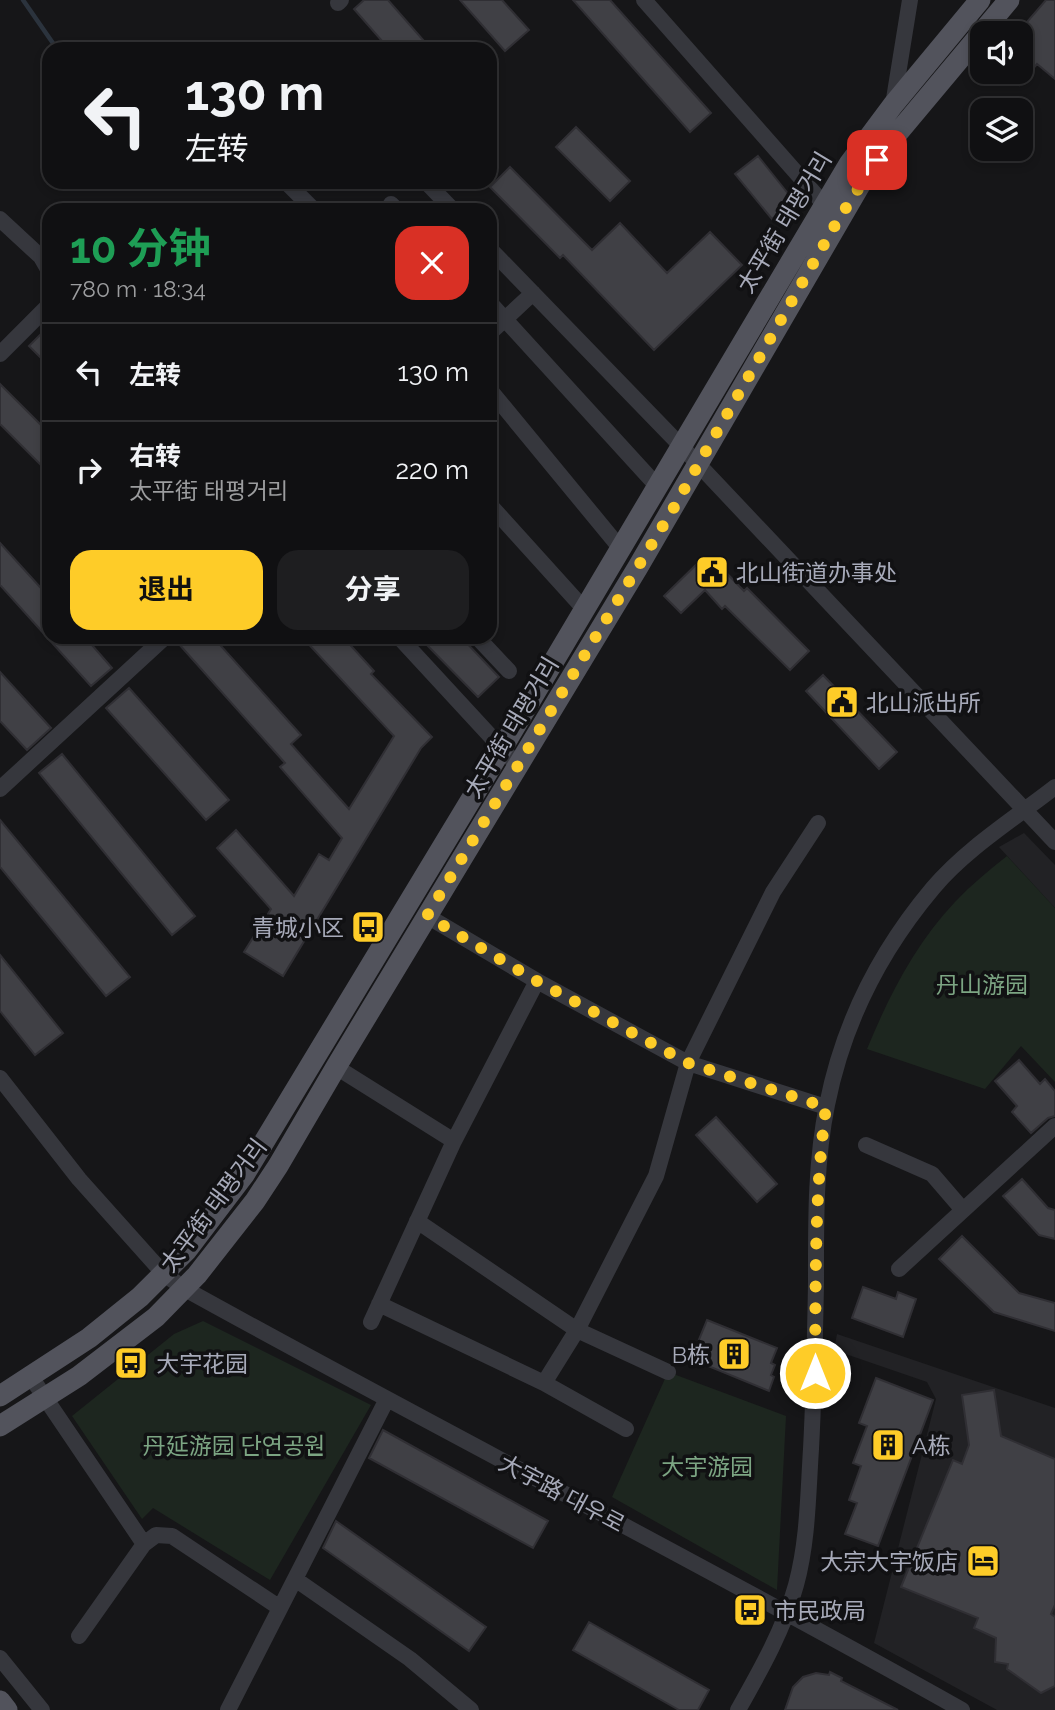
<!DOCTYPE html>
<html lang="zh">
<head>
<meta charset="utf-8">
<style>
	:root { --surface:#101012; --page:#1e1e20; --text:#f1f3f6; --muted:#9c9d9f; --line:#303032; --accent:#fecc28 }
	body { margin:0; font-family:Raleway,"Noto Sans SC","Noto Sans KR",sans-serif; background:var(--page); color:var(--text); height:100vh; display:flex; flex-direction:column; font-size:26px; white-space:nowrap }
	* { box-sizing:border-box; margin:0 }
	p { font-size:23px; color:var(--muted) }
	.icon { flex:none; width:38px; height:38px; fill:none; stroke:currentColor; stroke-width:2; stroke-linecap:round; stroke-linejoin:round }
	.map { position:relative; flex:1; overflow:hidden }
	.details { position:absolute; left:42px; top:203px; width:455px; height:441px; display:flex; flex-direction:column; background:var(--surface); border-radius:21px; box-shadow:0 4px 10px #0003,0 0 0 2px var(--line) }
	.details>* { flex:none }
	.hud { position:absolute; left:42px; top:42px; width:455px; height:147px; border-radius:21px; box-shadow:0 4px 10px #0003,0 0 0 2px var(--line); background:#101012; color:var(--text); overflow:hidden }
	.controls { position:absolute; left:970px; top:21px; display:grid; gap:14px }
	.controls a { display:grid; place-items:center; width:63px; height:63px; border-radius:14px; background:var(--surface); box-shadow:0 4px 10px #0003,0 0 0 2px var(--line); font-size:35px }
	.pin { position:absolute; display:grid; place-items:center; width:60px; height:60px; color:#fff; margin:-30px; border-radius:14px; box-shadow:0 4px 10px #0006 }
	.me { position:absolute; width:77px; margin:-38px; rotate:0deg; stroke-linejoin:round; filter:drop-shadow(0 0 5px #0008) }
	.turn { display:flex; align-items:center; gap:24px; height:147px; padding:0 28px; font-size:32px }
	.turn .icon { width:91px; height:91px; stroke-width:2.5 }
	.turn b { display:block; font-size:49px; line-height:60px }
	.round { display:grid; place-items:center; flex:none; width:74px; height:74px; border-radius:21px; background:var(--page) }
	.summary { display:flex; align-items:center; justify-content:space-between; height:119px; padding:0 28px }
	h1 { font-size:42px; font-weight:700; line-height:52px; color:#1e9e55 }
	.cta { display:flex; gap:14px; margin-top:auto; padding:14px 28px }
	.cta a { flex:1; height:80px; border-radius:21px; background:var(--accent); color:#111; font-size:28px; font-weight:700; line-height:80px; text-align:center }
	.cta a+a { background:var(--page); color:var(--text) }
	ul { padding:0; list-style:none }
	li { display:flex; align-items:center; gap:21px; height:98px; padding:0 28px; border-top:2px solid var(--line) }
	li div { flex:1 }
	li b { display:block; font-size:26px }
	li em { font-style:normal }
	.map>svg:first-child { display:block }
	.built { fill:#222225 }
	.green { fill:#1d261f }
	.lines { fill:none; stroke-linecap:round; stroke-linejoin:round }
	.stream { stroke:#2b333d; stroke-width:4.5 }
	.building { fill:#404045; stroke:#302f34; stroke-width:2 }
	.minor { stroke:#36373d; stroke-width:16 }
	.major { stroke:#52535c; stroke-width:21 }
	.route { stroke:#fecc28; stroke-width:12; stroke-dasharray:0 21.6 }
	.labels { text-anchor:middle; dominant-baseline:central; stroke-width:7; stroke-linejoin:round; paint-order:stroke }
	.street-label { font-size:23px; fill:#a7aab9; stroke:#111113 }
	.poi-label { font-size:23px; fill:#a7aab9; stroke:#111113; text-anchor:start }
	.park-label { font-size:23px; fill:#7ca583; stroke:#111113 }
</style>
</head>
<body>
<div class="map">
<svg width="1055" height="1710" viewBox="0 0 1055 1710">
	<rect width="100%" height="100%" fill="#161618"/>
	<!-- built -->
	<path class="built" d="M 1024,833 L 1055,865 L 1055,908 L 999,847 Z
		M 837,1334 L 1055,1408 L 1055,1710 L 997,1710 L 874,1643 L 936,1399 L 927,1382 L 834,1350 Z"/>
	<!-- green -->
	<path class="green" d="M 1007,856 L 1055,908 L 1055,1082 L 1021,1046 L 985,1089 L 867,1049 C 889,996 915,944 955,902 C 971,885 989,870 1007,856 Z
		M 203,1321 L 371,1405 L 270,1580 L 153,1508 L 142,1519 L 72,1416 L 174,1334 Z
		M 668,1372 L 786,1416 L 777,1590 L 612,1497 Z"/>
	<g class="lines">
		<!-- stream -->
		<path class="stream" d="M 23,0 L 57,49"/>
	</g>
	<!-- building -->
	<path class="building" d="M 364,0 L 388,0 L 431,49 L 389,49 L 354,9 Z
		M 460,0 L 502,0 L 529,30 L 505,51 Z
		M 573,0 L 610,0 L 711,113 L 690,132 Z
		M 1046,0 L 1055,0 L 1055,79 L 1037,64 L 1020,84 L 1020,30 Z
		M 576,127 L 630,181 L 610,201 L 556,147 Z
		M 758,156 L 794,201 L 772,219 L 735,174 Z
		M 510,167 L 592,250 L 620,223 L 667,273 L 710,232 L 742,265 L 654,350 L 563,255 L 560,258 L 490,187 Z
		M 49,326 L 49,366 L 29,346 Z
		M 0,384 L 49,433 L 49,461 L 43,467 L 0,424 Z
		M 0,543 L 49,597 L 49,637 L 85,637 L 112,668 L 91,686 L 0,585 Z
		M 711,557 L 744,591 L 747,588 L 809,651 L 790,670 L 725,606 L 722,609 L 705,590 L 681,613 L 664,596 L 701,560 Z
		M 185,637 L 213,637 L 301,735 L 291,744 L 349,809 L 394,736 L 302,637 L 343,637 L 374,671 L 371,674 L 432,737 L 421,748 L 283,976 L 244,952 L 271,909 L 217,848 L 236,830 L 294,896 L 319,854 L 329,860 L 342,838 L 280,767 L 285,763 L 178,643 Z
		M 419,637 L 461,637 L 499,677 L 478,697 Z
		M 0,672 L 51,728 L 27,750 L 0,721 Z
		M 823,675 L 897,752 L 879,769 L 806,691 Z
		M 129,688 L 229,800 L 206,820 L 106,708 Z
		M 62,754 L 195,916 L 172,935 L 39,773 Z
		M 0,820 L 130,977 L 106,996 L 0,867 Z
		M 0,955 L 63,1033 L 35,1055 L 0,1011 Z
		M 1019,1060 L 1040,1084 L 1045,1079 L 1055,1091 L 1055,1116 L 1048,1118 L 1031,1133 L 1012,1112 L 1017,1106 L 995,1081 Z
		M 716,1117 L 777,1184 L 757,1202 L 696,1135 Z
		M 1022,1179 L 1048,1208 L 1055,1210 L 1055,1239 L 1039,1235 L 1003,1196 Z
		M 962,1236 L 1019,1293 L 1055,1303 L 1055,1331 L 994,1312 L 939,1259 Z
		M 863,1287 L 896,1299 L 898,1292 L 916,1299 L 903,1337 L 852,1318 Z
		M 707,1320 L 777,1348 L 771,1363 L 775,1365 L 771,1375 L 774,1377 L 769,1391 L 691,1359 Z
		M 876,1378 L 933,1400 L 878,1546 L 845,1534 L 857,1503 L 849,1500 L 861,1466 L 853,1463 L 867,1426 L 859,1423 Z
		M 994,1390 L 1001,1436 L 1055,1459 L 1055,1605 L 1051,1614 L 1055,1617 L 1055,1686 L 1041,1693 L 1007,1669 L 1008,1664 L 995,1662 L 996,1638 L 974,1628 L 978,1618 L 901,1587 L 953,1460 L 962,1464 L 969,1445 L 962,1395 Z
		M 383,1430 L 548,1521 L 533,1548 L 369,1458 Z
		M 336,1521 L 486,1627 L 469,1651 L 323,1548 Z
		M 589,1622 L 709,1690 L 698,1710 L 679,1710 L 573,1650 Z
		M 830,1672 L 842,1678 L 841,1681 L 898,1710 L 785,1710 L 793,1687 L 803,1677 L 816,1673 L 829,1675 Z"/>
	<g class="lines">
		<!-- minor -->
		<path class="minor" d="M 644,0 L 830,211
			M 338,3 L 341,0
			M 893,105 L 910,0
			M 286,182 L 314,210
			M 426,182 L 453,210
			M 391,204 L 397,210
			M 0,219 L 41,257 L 49,271
			M 490,249 L 682,447 L 1055,842
			M 490,303 L 658,487
			M 490,333 L 533,293
			M 0,354 L 49,305
			M 490,390 L 621,549
			M 490,505 L 585,610
			M 399,637 L 518,766
			M 477,637 L 509,671
			M 0,789 L 165,637
			M 427,916 L 537,981 L 688,1063 L 826,1107
			M 336,1067 L 454,1141
			M 0,1078 L 79,1179 L 164,1274 L 185,1289 C 443,1432 705,1565 962,1710
			M 866,1145 L 932,1174 L 963,1210
			M 417,1221 L 577,1330 L 668,1372
			M 899,1269 L 1055,1126
			M 379,1304 L 544,1383 L 626,1429
			M 371,1322 L 454,1141 L 537,981
			M 31,1377 L 144,1544
			M 544,1383 L 577,1330 L 656,1176 L 688,1063 L 773,892 L 818,823
			M 295,1579 L 410,1659 L 471,1710
			M 79,1636 L 144,1544 L 156,1535 L 172,1536 L 280,1608
			M 0,1658 L 42,1710
			M 228,1710 L 386,1401
			M 738,1710 C 760,1671 784,1629 796,1585 C 808,1541 808,1494 811,1449 C 814,1394 815,1339 816,1284 C 816,1225 815,1164 827,1105 C 843,1024 880,951 933,888 C 967,848 1014,819 1055,787"/>
		<!-- major -->
		<path class="major" d="M 0,1396 L 89,1338 L 140,1297 L 187,1250 L 244,1175 L 501,750 L 849,164 L 893,105 L 980,0
			M 0,1426 L 79,1376 L 156,1317 L 197,1275 L 255,1201 L 278,1166 L 336,1067 L 638,567 L 860,185 L 886,147 L 1009,0
			M 0,1701 L 7,1710"/>
	</g>
	<g class="lines">
		<!-- route -->
		<path class="route" d="M 815,1373 C 816,1284 814,1195 826,1107 L 688,1063 L 537,981 L 427,916 L 673,509 L 838,220 L 877,160"/>
	</g>
	<!-- icons -->
	<defs>
		<symbol id="civic-square" viewBox="-11 -11 22 22"><rect x="-9" y="-9" width="18" height="18" rx="4" fill="#fecc28" stroke="#111113"/><path d="M-.6-6.5H3V-4.5H.6V-3L4-1V1h2V6H-6V1h2V-1L-.6-3ZM-1.2 2.5V6h2.4V2.5Z" fill="#111"/></symbol>
		<symbol id="bus-square" viewBox="-11 -11 22 22"><rect x="-9" y="-9" width="18" height="18" rx="4" fill="#fecc28" stroke="#111113"/><path d="M-5-6H5V4H4V6H2V4H-2V6H-4V4H-5ZM-3.5-4V0h7V-4ZM-3.5 1.2v1.5H-2V1.2ZM2 1.2v1.5H3.5V1.2Z" fill="#111"/></symbol>
		<symbol id="building-square" viewBox="-11 -11 22 22"><rect x="-9" y="-9" width="18" height="18" rx="4" fill="#fecc28" stroke="#111113"/><path d="M-4-6H4V6H1V3H-1V6H-4ZM-2.5-4.3h1.7v1.8h-1.7ZM.8-4.3h1.7v1.8H.8ZM-2.5-1h1.7V.8h-1.7ZM.8-1h1.7V.8H.8Z" fill="#111"/></symbol>
		<symbol id="hotel-square" viewBox="-11 -11 22 22"><rect x="-9" y="-9" width="18" height="18" rx="4" fill="#fecc28" stroke="#111113"/><path d="M-6-4.5h1.5V1H6V5H4.5V3h-9V5H-6ZM-4 0a1.8 1.8 0 1 1 3.6 0ZM.5 0V-2.5h3Q6-2.5 6 0Z" fill="#111"/></symbol>
	</defs>
	<g fill-rule="evenodd">
		<use href="#civic-square" x="693" y="553" width="38" height="38"/>
		<use href="#civic-square" x="823" y="683" width="38" height="38"/>
		<use href="#bus-square" x="349" y="908" width="38" height="38"/>
		<use href="#building-square" x="715" y="1335" width="38" height="38"/>
		<use href="#bus-square" x="112" y="1344" width="38" height="38"/>
		<use href="#building-square" x="869" y="1426" width="38" height="38"/>
		<use href="#hotel-square" x="964" y="1542" width="38" height="38"/>
		<use href="#bus-square" x="731" y="1591" width="38" height="38"/>
	</g>
	<g class="labels">
		<!-- street labels -->
		<g class="street-label">
			<text transform="translate(784 222) rotate(-59)">太平街 태평거리</text>
			<text transform="translate(511 727) rotate(-59)">太平街 태평거리</text>
			<text transform="translate(213 1205) rotate(-53)">太平街 태평거리</text>
			<text transform="translate(562 1493) rotate(28)">大宇路 대우로</text>
		</g>
		<!-- poi labels -->
		<g class="poi-label">
			<text x="736" y="572">北山街道办事处</text>
			<text x="866" y="702">北山派出所</text>
			<text x="344" y="927" text-anchor="end">青城小区</text>
			<text x="710" y="1354" text-anchor="end">B栋</text>
			<text x="156" y="1363">大宇花园</text>
			<text x="912" y="1445">A栋</text>
			<text x="958" y="1561" text-anchor="end">大宗大宇饭店</text>
			<text x="774" y="1610">市民政局</text>
		</g>
		<!-- park labels -->
		<g class="park-label">
			<text x="982" y="984">丹山游园</text>
			<text x="234" y="1445">丹延游园 단연공원</text>
			<text x="707" y="1466">大宇游园</text>
		</g>
	</g>
</svg>
<div class="controls">
<a><svg class="icon" aria-label="sound" viewBox="0 0 24 24"><path d="M4 9h4l5-4v14l-5-4H4zM17 9q2 3 0 6"/></svg></a>
<a><svg class="icon" aria-label="layers" viewBox="0 0 24 24"><path d="M12 4l9 5-9 5-9-5zM3 14l9 5 9-5"/></svg></a>
</div>
<div class="pin" style="left:877px;top:160px;background:#d93025"><svg class="icon" aria-label="arrive" viewBox="0 0 24 24"><path d="M6 21V4h12l-3 4 3 4H6"/></svg></div>
<svg class="me" style="left:815px;top:1373px" viewBox="-20 -20 40 40"><circle r="17" fill="#fecc28" stroke="#fff" stroke-width="3"/><path d="M0-11L8 9 0 5-8 9z" fill="#fff"/></svg>
<div class="hud">
<div class="turn"><svg class="icon" aria-label="left" viewBox="0 0 24 24"><path d="M17 20v-9H6M10 6l-5 5 5 5"/></svg><div><b>130 m</b>左转</div></div>
</div>
<section class="details">
<div class="summary"><div><h1>10 分钟</h1><p>780 m · 18:34</p></div><a class="round" style="background:#d93025;color:#fff"><svg class="icon" aria-label="close" viewBox="0 0 24 24"><path d="M6 6l12 12M18 6L6 18"/></svg></a></div>
<ul>
<li><svg class="icon" aria-label="left" viewBox="0 0 24 24"><path d="M17 20v-9H6M10 6l-5 5 5 5"/></svg><div><b>左转</b></div><em>130 m</em></li>
<li><svg class="icon" aria-label="right" viewBox="0 0 24 24"><path d="M7 20v-9h11M14 6l5 5-5 5"/></svg><div><b>右转</b><p>太平街 태평거리</p></div><em>220 m</em></li>
</ul>
<div class="cta"><a>退出</a><a>分享</a></div>
</section>
</div>
</body>
</html>
